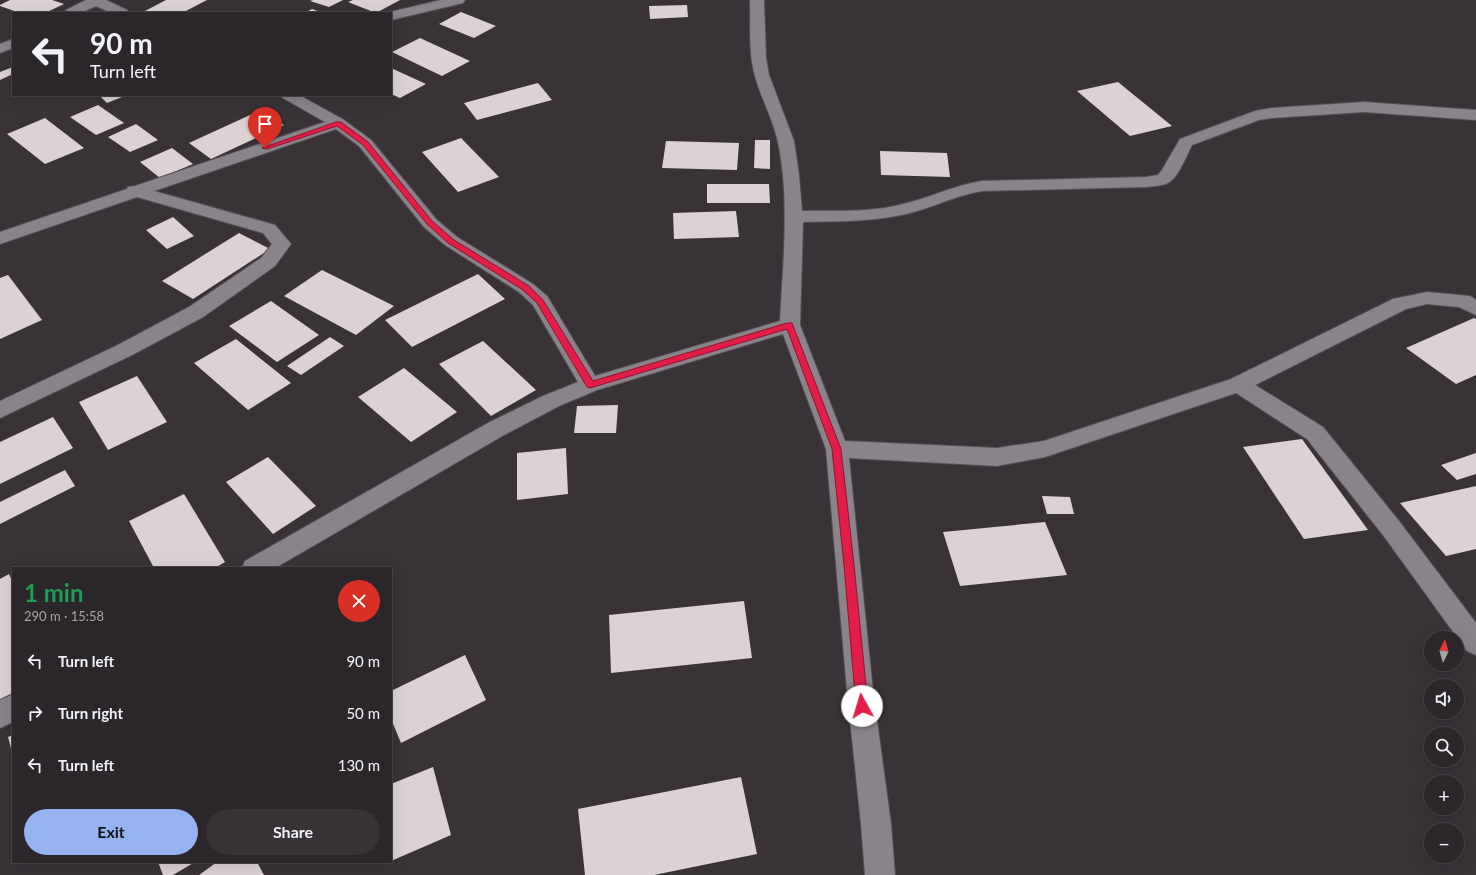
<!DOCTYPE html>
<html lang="en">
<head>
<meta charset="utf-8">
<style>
	:root { --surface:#2b262a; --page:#373236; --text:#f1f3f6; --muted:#a6a5a8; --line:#474347; --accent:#95b2f1 }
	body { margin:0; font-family:Lato,sans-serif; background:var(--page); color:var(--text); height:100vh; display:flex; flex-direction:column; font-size:15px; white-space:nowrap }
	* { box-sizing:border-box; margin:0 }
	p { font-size:13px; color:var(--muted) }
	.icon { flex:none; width:22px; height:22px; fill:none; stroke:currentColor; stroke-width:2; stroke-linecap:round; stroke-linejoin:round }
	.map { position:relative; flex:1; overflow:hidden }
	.side { position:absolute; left:12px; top:567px; width:380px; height:296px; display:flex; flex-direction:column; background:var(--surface); border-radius:0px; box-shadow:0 4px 16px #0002,0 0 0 1px var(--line) }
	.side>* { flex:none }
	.banner { position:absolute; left:12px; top:12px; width:380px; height:84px; border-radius:0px; box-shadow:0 4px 16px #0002,0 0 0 1px var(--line); background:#2b262a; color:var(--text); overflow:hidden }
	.needle { width:26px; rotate:5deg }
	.controls { position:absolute; left:1424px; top:631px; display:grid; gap:8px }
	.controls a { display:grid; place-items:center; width:40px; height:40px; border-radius:50%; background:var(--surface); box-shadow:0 4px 16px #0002,0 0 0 1px var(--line); font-size:20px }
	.pin { position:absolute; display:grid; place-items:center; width:34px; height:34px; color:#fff; margin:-41px -17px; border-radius:50% 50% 50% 0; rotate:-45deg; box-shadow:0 0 4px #0007 }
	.pin .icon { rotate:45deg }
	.me { position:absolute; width:44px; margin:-22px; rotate:354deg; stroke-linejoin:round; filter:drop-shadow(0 0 3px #0008) }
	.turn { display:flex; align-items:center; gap:14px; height:84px; padding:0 12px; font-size:18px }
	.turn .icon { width:52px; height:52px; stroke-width:2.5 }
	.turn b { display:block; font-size:28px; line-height:34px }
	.round { display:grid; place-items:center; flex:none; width:42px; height:42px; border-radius:21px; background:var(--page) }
	.summary { display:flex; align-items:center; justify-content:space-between; height:68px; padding:0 12px }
	h1 { font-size:24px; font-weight:700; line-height:30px; color:#1e9e55 }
	.cta { display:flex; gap:8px; margin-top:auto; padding:8px 12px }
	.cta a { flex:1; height:46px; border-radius:24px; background:var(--accent); color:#111; font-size:16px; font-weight:700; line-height:46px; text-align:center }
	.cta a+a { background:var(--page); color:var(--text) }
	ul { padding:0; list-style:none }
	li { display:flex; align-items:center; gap:12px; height:52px; padding:0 12px }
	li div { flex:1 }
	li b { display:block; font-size:15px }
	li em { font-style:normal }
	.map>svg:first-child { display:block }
	.building { fill:#dcd2d4 }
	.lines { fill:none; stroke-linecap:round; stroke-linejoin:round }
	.minor-casing { stroke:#565155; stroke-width:2 }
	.minor { fill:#8a8389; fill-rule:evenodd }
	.route { fill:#e11d48; stroke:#92132f }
</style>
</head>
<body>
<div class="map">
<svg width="1476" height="875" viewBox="0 0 1476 875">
	<rect width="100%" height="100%" fill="#393338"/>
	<!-- building -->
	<path class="building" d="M 10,0 L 52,0 L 64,4 L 45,13 L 20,13 L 0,6 L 0,5 Z
		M 166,0 L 207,0 L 182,13 L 151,13 L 145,11 Z
		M 313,0 L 343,0 L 329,7 L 310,1 Z
		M 353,0 L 400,0 L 376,13 L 348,2 Z
		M 687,5 L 688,17 L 650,19 L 649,6 Z
		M 312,9 L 323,13 L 304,13 Z
		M 461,12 L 496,26 L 474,38 L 439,24 Z
		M 420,38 L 470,61 L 442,76 L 392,52 Z
		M 13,67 L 13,74 L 0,80 L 0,72 Z
		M 391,68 L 426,84 L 400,98 L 391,94 Z
		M 1118,82 L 1172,126 L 1130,136 L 1077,91 Z
		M 538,83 L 552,100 L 477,120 L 464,103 Z
		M 101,95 L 119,95 L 122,97 L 107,103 L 100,96 Z
		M 98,105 L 124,123 L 96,135 L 70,117 Z
		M 261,110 L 284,125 L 211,159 L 189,143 Z
		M 45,118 L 84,148 L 45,164 L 7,134 Z
		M 136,124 L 158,140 L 130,152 L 108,137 Z
		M 461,138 L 499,177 L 458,192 L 422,152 Z
		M 755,140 L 770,140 L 770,169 L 754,168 Z
		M 666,141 L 739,143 L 737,170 L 662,168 Z
		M 172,148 L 193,164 L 160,178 L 140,162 Z
		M 880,151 L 947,153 L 950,177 L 881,175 Z
		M 707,184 L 769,184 L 770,203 L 707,203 Z
		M 736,211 L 739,237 L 674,239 L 673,213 Z
		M 173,217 L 194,236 L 167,249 L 146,230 Z
		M 239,233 L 270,249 L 193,299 L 162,281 Z
		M 322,270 L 394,306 L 356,335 L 284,296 Z
		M 478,274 L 505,299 L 412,347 L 385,320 Z
		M 8,275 L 42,320 L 0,339 L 0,278 Z
		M 271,301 L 319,335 L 277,362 L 229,326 Z
		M 1474,318 L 1476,319 L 1476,375 L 1456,384 L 1406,348 Z
		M 330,337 L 344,346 L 301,375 L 287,366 Z
		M 236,339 L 291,383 L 248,410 L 194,363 Z
		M 483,341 L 536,390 L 491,416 L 439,364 Z
		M 404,368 L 457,412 L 411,442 L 358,397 Z
		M 137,376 L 167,422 L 108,450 L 79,402 Z
		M 618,405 L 616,433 L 574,433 L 577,406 Z
		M 53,417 L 73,448 L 0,484 L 0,442 Z
		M 1302,439 L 1368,530 L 1304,539 L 1243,447 Z
		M 566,448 L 568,494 L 517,500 L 517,453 Z
		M 1476,453 L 1476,474 L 1457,480 L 1441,465 Z
		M 268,457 L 316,506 L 273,534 L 226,482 Z
		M 65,470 L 75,486 L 0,524 L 0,502 Z
		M 1476,486 L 1476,549 L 1446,556 L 1400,503 Z
		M 184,494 L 225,562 L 215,568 L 154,568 L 129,521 Z
		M 1042,496 L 1070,497 L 1074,514 L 1047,514 Z
		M 1045,522 L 1067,575 L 960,586 L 943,532 Z
		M 9,574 L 13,583 L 13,693 L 0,701 L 0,579 Z
		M 744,601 L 752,658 L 611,673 L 609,615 Z
		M 465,655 L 486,700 L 401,743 L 391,719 L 391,691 Z
		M 13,735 L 13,756 L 8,737 Z
		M 433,767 L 451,835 L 391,861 L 391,784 Z
		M 741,777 L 757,854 L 654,875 L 585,875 L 578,809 Z
		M 158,862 L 195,862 L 173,875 L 163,875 Z
		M 217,862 L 257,862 L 264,875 L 199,875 Z"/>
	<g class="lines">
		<defs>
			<path id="minor" d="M 86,0 L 106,0 L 127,10 L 129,13 L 111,13 L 96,6 L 81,13 L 64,13 L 66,10 Z
				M 441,0 L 465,0 L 463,3 L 391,20 L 391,13 L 386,13 Z
				M 750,0 L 764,0 L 766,58 L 769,75 L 794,141 L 799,175 L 802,211 C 836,210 870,213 903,204 C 930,198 954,185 982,181 L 1146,177 L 1158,175 L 1162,170 L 1180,139 L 1255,111 L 1272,108 L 1364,102 L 1476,110 L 1476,120 L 1364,112 L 1272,118 L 1259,120 L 1192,145 C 1187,155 1178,178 1168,183 C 1162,186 1153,186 1146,187 L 982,191 C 956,195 932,208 906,214 C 872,222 837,221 803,222 L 800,325 L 845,441 L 997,448 L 1044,441 L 1231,379 L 1393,299 L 1427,292 L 1470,296 L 1476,300 L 1476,315 L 1459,307 L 1427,304 L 1406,309 L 1255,385 L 1323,427 L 1399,521 L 1476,623 L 1476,655 L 1467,651 L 1383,535 L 1307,439 L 1236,393 L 1045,457 L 997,466 L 849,458 L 873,691 L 891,824 L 895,875 L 865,875 L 861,824 L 847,691 L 826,449 L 783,334 L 597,390 L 559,406 L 504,435 L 275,568 L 242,568 L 245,561 L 488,423 L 543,396 L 578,382 L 533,305 L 519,292 L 445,245 L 424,227 L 359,146 L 336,129 L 154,191 L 275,225 L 291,244 L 275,266 L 203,317 L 132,355 L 0,418 L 0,401 L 118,345 L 189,307 L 261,258 L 272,244 L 263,233 L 137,197 L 0,244 L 0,232 L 127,189 L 128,187 L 135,186 L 325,122 L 283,98 L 280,95 L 299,95 L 344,120 L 371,140 L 436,219 L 457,237 L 533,284 L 547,296 L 595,376 L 780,321 C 783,262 790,200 778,142 C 773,119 761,98 755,76 C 748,52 751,24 750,0 Z
				M 13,39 L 13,48 L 0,53 L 0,44 Z
				M 13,694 L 13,722 L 0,728 L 0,700 Z"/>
		</defs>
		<!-- minor casing -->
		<use href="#minor" class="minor-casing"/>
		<!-- minor -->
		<use href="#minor" class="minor"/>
	</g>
	<!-- route -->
	<path class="route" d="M 336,122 L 341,122 L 368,142 L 432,221 L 454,240 L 529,286 L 543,300 L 593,381 L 787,323 L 792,323 L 841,449 L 854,565 L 868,706 L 866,710 L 862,711 L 858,710 L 856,706 L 844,565 L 832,449 L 787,329 L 590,388 L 587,387 L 537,303 L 523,290 L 448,243 L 427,224 L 363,145 L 337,126 L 267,149 L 262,148 Z"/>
</svg>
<div class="controls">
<a><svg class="needle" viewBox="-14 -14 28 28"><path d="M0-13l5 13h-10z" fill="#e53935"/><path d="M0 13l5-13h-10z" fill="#a6a5a8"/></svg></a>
<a><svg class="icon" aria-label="sound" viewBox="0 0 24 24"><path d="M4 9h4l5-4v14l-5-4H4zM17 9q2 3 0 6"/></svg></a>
<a><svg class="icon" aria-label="search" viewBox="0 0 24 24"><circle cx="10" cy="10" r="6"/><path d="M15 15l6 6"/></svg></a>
<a>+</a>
<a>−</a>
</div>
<div class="pin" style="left:265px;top:148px;background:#d93025"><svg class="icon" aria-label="arrive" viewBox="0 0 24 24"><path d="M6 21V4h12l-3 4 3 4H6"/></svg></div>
<svg class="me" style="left:862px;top:706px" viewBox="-20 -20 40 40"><circle r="19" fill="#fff"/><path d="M0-13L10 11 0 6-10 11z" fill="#e11d48"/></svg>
<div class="banner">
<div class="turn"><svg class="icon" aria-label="left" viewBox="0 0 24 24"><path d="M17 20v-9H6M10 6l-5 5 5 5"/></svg><div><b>90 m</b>Turn left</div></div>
</div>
<section class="side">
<div class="summary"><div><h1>1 min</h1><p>290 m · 15:58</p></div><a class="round" style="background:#d93025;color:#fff"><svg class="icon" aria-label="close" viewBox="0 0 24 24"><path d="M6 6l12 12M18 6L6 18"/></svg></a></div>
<ul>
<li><svg class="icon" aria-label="left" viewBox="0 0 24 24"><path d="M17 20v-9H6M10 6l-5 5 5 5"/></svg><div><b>Turn left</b></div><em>90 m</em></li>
<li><svg class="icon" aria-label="right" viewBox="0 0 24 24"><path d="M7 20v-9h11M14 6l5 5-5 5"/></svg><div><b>Turn right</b></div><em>50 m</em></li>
<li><svg class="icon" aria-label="left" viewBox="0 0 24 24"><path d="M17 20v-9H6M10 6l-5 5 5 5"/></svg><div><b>Turn left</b></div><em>130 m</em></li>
</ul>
<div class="cta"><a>Exit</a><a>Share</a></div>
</section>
</div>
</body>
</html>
